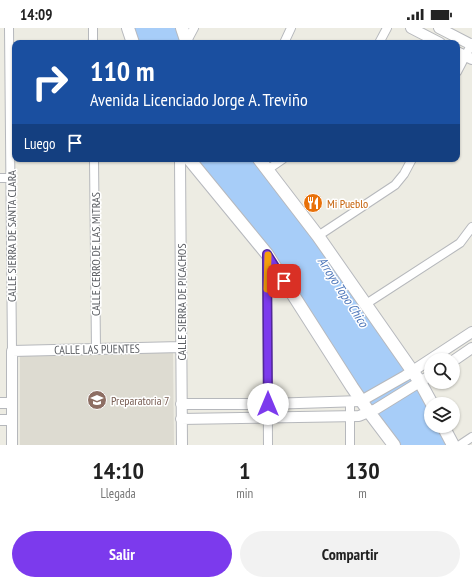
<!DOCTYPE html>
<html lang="es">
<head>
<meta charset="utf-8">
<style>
	:root { --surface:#fff; --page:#f2f2f2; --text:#222; --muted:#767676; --accent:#7c3aed }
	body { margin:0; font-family:"PT Sans Narrow",sans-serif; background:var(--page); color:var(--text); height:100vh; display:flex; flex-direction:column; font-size:15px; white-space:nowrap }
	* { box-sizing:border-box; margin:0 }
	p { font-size:13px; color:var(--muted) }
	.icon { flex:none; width:22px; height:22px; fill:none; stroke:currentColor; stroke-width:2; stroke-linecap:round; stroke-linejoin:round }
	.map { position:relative; height:417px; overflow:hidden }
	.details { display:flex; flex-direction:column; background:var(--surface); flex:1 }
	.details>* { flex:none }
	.guide { position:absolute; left:12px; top:12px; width:448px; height:122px; border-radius:8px; box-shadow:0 1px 3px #0004; background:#1a4fa0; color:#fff; overflow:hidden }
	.controls { position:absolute; left:424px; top:325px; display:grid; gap:8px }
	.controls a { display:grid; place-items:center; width:36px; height:36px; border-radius:50%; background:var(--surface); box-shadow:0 1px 3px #0004; font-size:20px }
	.pin { position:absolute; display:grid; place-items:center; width:34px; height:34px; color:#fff; margin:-17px; border-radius:8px; box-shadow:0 2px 6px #0006 }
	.me { position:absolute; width:44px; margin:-22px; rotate:0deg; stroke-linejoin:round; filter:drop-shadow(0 0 3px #0008) }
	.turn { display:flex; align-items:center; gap:14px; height:84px; padding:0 12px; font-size:18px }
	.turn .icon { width:52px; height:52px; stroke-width:2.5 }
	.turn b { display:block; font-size:28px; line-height:34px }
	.then { display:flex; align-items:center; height:38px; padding:0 12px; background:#0003; gap:8px; font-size:15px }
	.eta { display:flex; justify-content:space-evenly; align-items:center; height:68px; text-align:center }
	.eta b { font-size:24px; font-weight:700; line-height:28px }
	.button { display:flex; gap:8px; margin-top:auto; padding:8px 12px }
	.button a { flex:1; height:46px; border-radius:24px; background:var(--accent); color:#fff; font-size:16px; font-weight:700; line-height:46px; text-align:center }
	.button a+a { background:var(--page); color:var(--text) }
	.status { display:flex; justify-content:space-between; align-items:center; height:28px; padding:0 20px; background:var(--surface); direction:ltr }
	.status svg { height:11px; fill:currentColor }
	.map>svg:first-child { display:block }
	.education { fill:#dddbd1 }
	.water { fill:#a7cdf8 }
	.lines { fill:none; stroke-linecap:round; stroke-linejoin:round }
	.minor-casing { stroke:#b6b8bc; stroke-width:10 }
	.tertiary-casing { stroke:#b6b8bc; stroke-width:12 }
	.secondary-casing { stroke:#b7b9be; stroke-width:14 }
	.minor { stroke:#fff; stroke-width:8 }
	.tertiary { stroke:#fff; stroke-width:10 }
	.secondary { stroke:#fff; stroke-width:12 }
	.route-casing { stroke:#51269a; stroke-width:10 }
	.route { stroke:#7c3aed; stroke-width:7 }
	.slow { stroke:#f59e0b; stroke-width:7 }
	.labels { text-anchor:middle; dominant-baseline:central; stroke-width:3; stroke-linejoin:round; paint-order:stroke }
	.food-label { font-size:12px; fill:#c56008; stroke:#fff; text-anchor:start }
	.street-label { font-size:12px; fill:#5b5e63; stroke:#fff }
	.education-label { font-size:12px; fill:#785e54; stroke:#fff; text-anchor:start }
	.water-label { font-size:13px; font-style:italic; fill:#4c76ba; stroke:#fff }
</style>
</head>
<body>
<div class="status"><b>14:09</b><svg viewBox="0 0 49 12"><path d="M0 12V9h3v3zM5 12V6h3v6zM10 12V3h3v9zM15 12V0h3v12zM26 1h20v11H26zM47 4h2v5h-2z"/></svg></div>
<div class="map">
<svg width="472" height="417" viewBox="0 0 472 417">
	<rect width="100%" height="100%" fill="#edece3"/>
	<!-- education -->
	<path class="education" d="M 173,324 L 174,417 L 20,417 L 20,326 Z"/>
	<!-- water -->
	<path class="water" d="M 128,0 L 182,0 L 187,15 L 133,15 Z
		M 189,131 L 259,131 L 431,376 L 431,398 L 443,398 L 453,417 L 394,417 L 267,226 Z"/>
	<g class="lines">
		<defs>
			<path id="minor" d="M 9,0 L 12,323
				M 93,0 L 93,15
				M 187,13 L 194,0
				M 284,15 L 291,0
				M 379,15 L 387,0
				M 457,44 L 472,15
				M 94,131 L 96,322
				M 267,142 L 283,131
				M 0,150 L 11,150
				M 318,208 L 395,157 L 404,146 L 412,131
				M 267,228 L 268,417
				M 366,276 L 460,215 L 472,199
				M 350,373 L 350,417
				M 460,417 L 472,409"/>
			<path id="tertiary" d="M 411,0 L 440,15
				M 439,0 L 472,17
				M 457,24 L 472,31
				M 180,131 L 182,417
				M 453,333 L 472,320
				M 0,375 L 12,375
				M 181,376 L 268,376 L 361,373 L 405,348 L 472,304
				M 181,391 L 359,388 L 376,381 L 431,347
				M 0,392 L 12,392
				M 12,417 L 12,323 L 181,319"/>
			<path id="secondary" d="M 128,0 L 133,15
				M 182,0 L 187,15
				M 189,131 L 267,226 L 352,359 L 369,384 L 394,417
				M 259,131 L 318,208 L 420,354 L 432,376
				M 443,398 L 453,417"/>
		</defs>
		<!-- minor casing -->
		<use href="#minor" class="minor-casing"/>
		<!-- tertiary casing -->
		<use href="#tertiary" class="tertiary-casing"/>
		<!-- secondary casing -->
		<use href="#secondary" class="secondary-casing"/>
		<!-- minor -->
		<use href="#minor" class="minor"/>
		<!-- tertiary -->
		<use href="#tertiary" class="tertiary"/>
		<!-- secondary -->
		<use href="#secondary" class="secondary"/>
	</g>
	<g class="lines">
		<defs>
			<path id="route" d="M 268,376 L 267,226 L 284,253"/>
		</defs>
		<!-- route casing -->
		<use href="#route" class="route-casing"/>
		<!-- route -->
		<use href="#route" class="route"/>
		<!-- slow -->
		<path class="slow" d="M 267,261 L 268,227"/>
	</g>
	<!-- icons -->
	<defs>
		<symbol id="restaurant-disc" viewBox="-11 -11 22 22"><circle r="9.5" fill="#e8710a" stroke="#fff"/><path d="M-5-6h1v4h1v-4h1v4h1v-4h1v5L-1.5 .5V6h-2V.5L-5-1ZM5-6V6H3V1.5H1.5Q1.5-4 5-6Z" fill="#fff"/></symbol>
		<symbol id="school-disc" viewBox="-11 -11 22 22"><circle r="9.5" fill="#8d6e63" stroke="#fff"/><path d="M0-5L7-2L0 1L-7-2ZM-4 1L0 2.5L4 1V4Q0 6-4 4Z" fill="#fff"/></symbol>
	</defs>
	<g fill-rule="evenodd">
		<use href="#restaurant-disc" x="302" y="164" width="22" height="22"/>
		<use href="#school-disc" x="86" y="361" width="22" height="22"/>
	</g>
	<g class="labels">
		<!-- food labels -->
		<g class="food-label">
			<text x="327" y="175">Mi Pueblo</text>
		</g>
		<!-- street labels -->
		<g class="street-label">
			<text transform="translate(11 208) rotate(-90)">CALLE SIERRA DE SANTA CLARA</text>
			<text transform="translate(95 226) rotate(-90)">CALLE CERRO DE LAS MITRAS</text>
			<text transform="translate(181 274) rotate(-90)">CALLE SIERRA DE PICACHOS</text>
			<text transform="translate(97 321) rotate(-1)">CALLE LAS PUENTES</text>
		</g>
		<!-- education labels -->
		<g class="education-label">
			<text x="111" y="372">Preparatoria 7</text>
		</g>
		<!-- water labels -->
		<g class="water-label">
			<text transform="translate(343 264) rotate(57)">Arroyo Topo Chico</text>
		</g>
	</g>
</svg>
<div class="controls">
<a><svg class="icon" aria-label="search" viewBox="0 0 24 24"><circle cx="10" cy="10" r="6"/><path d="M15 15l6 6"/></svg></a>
<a><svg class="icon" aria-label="layers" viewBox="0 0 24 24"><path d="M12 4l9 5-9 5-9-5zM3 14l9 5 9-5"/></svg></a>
</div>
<div class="pin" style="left:284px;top:253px;background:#d93025"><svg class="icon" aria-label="arrive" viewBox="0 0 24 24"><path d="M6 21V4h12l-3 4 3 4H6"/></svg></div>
<svg class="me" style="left:268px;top:376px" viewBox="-20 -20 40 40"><circle r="19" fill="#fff"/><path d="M0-13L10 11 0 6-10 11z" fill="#7c3aed"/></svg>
<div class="guide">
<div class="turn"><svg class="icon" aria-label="right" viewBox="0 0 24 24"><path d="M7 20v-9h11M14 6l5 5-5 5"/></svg><div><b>110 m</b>Avenida Licenciado Jorge A. Treviño</div></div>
<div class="then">Luego<svg class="icon" aria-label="arrive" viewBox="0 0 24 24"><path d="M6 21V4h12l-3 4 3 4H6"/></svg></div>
</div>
</div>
<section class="details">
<div class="eta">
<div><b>14:10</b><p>Llegada</p></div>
<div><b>1</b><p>min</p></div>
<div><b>130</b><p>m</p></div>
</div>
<div class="button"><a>Salir</a><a>Compartir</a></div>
</section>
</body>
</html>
